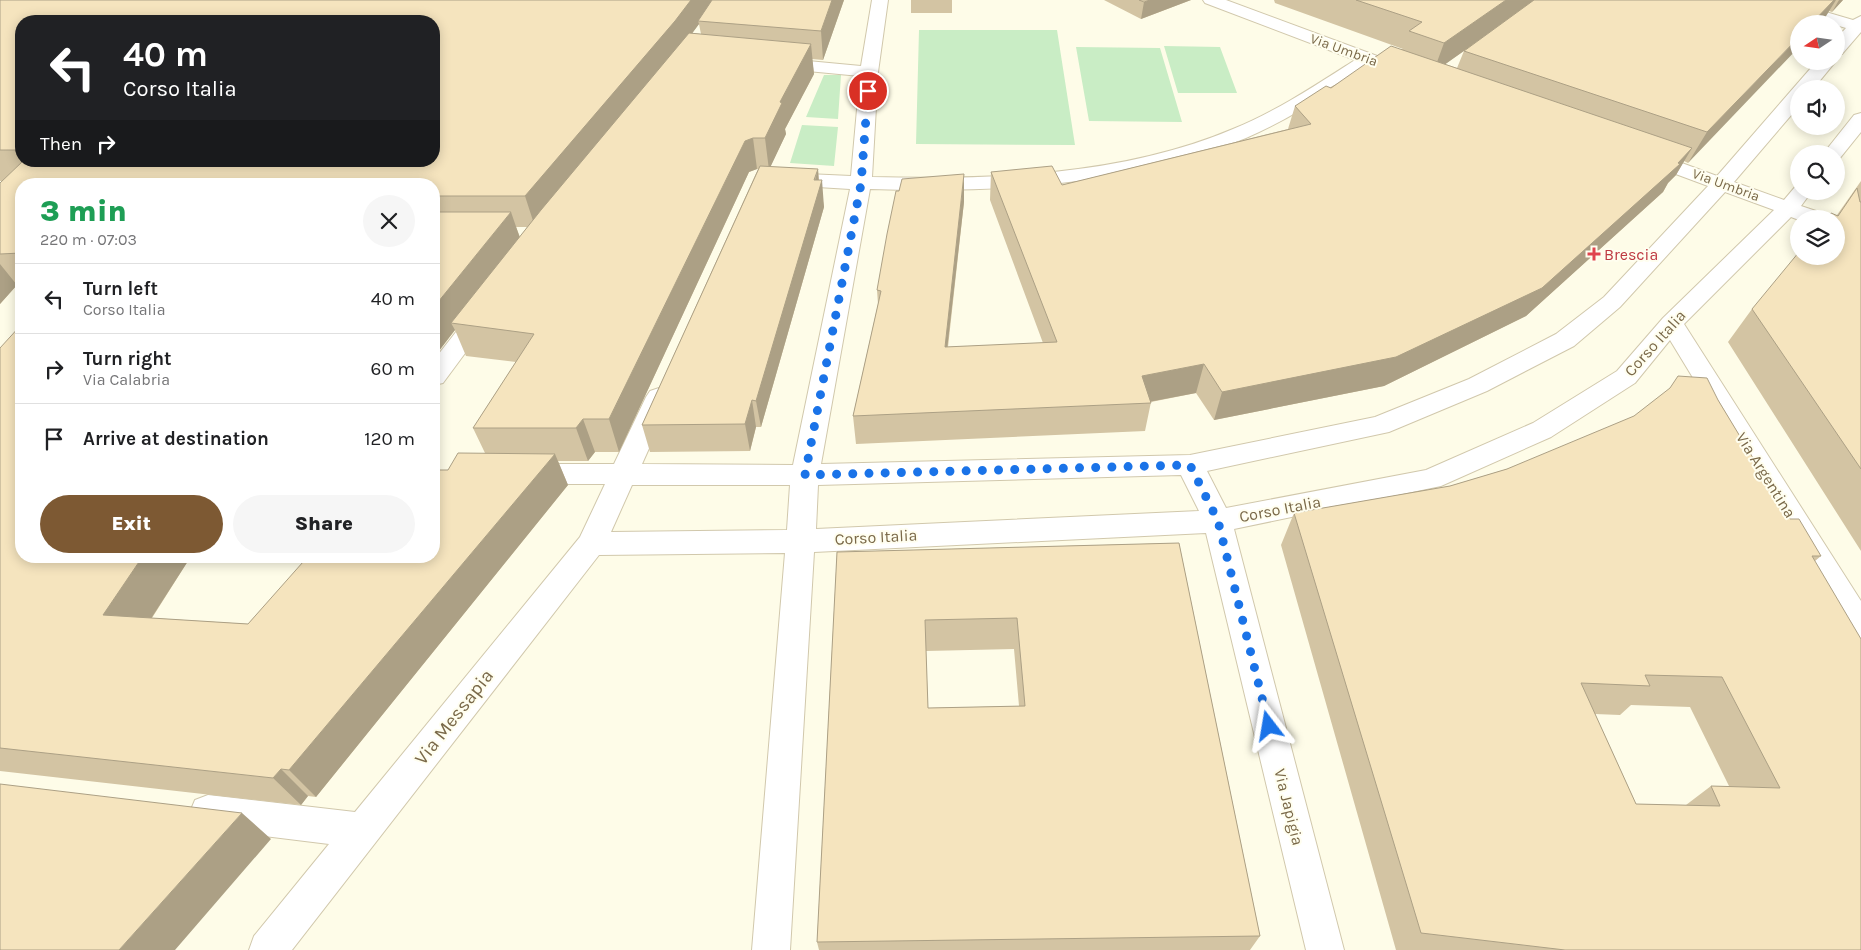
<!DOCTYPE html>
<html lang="en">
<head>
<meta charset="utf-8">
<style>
	:root { --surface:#fff; --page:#f6f6f6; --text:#202124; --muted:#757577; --line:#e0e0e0; --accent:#7d5933 }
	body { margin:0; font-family:Karla,sans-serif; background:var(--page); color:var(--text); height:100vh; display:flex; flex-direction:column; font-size:19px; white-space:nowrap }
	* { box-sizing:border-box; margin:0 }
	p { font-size:16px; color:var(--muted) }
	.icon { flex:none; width:28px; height:28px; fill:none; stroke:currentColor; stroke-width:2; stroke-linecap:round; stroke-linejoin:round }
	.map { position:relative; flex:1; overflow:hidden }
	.side { position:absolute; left:15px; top:178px; width:425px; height:385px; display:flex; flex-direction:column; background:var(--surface); border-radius:20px; box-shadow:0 2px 12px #0003 }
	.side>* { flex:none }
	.banner { position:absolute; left:15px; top:15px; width:425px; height:152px; border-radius:20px; box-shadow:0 2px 12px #0003; background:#202124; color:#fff; overflow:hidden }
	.needle { width:32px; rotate:257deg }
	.tools { position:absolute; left:1790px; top:15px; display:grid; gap:10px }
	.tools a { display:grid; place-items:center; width:55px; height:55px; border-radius:50%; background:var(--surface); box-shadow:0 2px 12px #0003; font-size:25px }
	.pin { position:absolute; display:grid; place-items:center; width:42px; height:42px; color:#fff; margin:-21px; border:2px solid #fff; border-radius:50%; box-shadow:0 1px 5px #0007 }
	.me { position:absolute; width:55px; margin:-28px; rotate:346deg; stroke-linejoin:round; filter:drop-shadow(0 0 4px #0008) }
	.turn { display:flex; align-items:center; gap:18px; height:105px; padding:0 25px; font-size:22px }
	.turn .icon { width:65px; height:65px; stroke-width:2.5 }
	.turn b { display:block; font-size:35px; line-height:42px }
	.then { display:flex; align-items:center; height:48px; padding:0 25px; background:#0003; gap:10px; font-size:19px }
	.round { display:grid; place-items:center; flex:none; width:52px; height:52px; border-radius:26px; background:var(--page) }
	.overview { display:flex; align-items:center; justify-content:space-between; height:85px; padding:0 25px }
	h1 { font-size:30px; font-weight:800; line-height:38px; color:#1e9e55 }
	.button { display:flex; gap:10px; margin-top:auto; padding:10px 25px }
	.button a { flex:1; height:58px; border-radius:30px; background:var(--accent); color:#fff; font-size:20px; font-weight:800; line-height:58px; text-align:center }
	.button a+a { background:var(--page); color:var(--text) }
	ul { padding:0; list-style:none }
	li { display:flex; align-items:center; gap:15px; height:70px; padding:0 25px; border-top:1px solid var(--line) }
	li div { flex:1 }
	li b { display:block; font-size:19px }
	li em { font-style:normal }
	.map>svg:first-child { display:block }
	.green { fill:#c9edc5 }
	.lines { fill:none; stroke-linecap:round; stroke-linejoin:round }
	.minor-casing { stroke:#d1c8ac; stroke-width:2 }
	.minor { fill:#fff; fill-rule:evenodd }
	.wall { fill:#d3c4a3; fill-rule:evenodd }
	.shaded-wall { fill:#aca085 }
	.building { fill:#f5e4be; stroke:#aca085; fill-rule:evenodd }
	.route { stroke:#1a73e8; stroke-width:9; stroke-dasharray:0 16.2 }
	.health-dot { fill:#e0444e; stroke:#fffeef; stroke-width:2 }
	.labels { text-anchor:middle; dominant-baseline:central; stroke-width:4; stroke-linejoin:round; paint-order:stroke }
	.far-street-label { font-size:14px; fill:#7a6949; stroke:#fffeef }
	.health-label { font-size:16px; fill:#be3a42; stroke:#fffeef; text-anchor:start }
	.street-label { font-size:16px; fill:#7a6949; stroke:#fffeef }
	.near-street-label { font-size:19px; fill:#7a6949; stroke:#fffeef }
</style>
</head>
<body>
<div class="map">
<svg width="1861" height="950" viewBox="0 0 1861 950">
	<rect width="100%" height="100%" fill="#fefce8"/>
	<!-- green -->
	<path class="green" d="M 919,30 L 1057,30 L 1075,145 L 916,144 Z
		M 1164,46 L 1220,47 L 1237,93 L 1178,93 Z
		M 1076,47 L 1160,48 L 1182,122 L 1089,121 Z
		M 824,75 L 841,75 L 838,119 L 806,117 Z
		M 802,125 L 838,127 L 834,166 L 790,163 Z"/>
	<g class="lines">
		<defs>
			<path id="minor" d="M 872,0 L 888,0 L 878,72 L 872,177 C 991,180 1122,176 1233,129 C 1277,111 1316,85 1355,60 L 1205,3 L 1203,0 L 1226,0 L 1388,60 L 1391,64 L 1388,68 L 1382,69 L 1370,66 C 1330,92 1290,119 1246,138 C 1129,186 995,193 870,189 L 821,464 L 1190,455 L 1375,417 L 1469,379 L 1556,334 L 1604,297 L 1708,186 L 1638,160 L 1635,156 L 1638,152 L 1652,152 L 1717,176 L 1817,61 L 1836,61 L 1813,89 L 1799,89 L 1799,106 L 1734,182 L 1784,200 L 1795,187 L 1799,186 L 1799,191 L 1812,191 L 1801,206 L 1825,214 L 1828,219 L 1799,220 L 1791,217 L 1684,324 L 1861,601 L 1861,640 L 1850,636 L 1670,340 L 1635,383 L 1551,437 L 1441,486 L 1234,529 L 1344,950 L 1306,950 L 1206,533 L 814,552 L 790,950 L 752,950 L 785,553 L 599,555 L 292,950 L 249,950 L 254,936 L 329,844 L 208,829 L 195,824 L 190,812 L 195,800 L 208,795 L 355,812 L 580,537 L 605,484 L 527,484 L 517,481 L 513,474 L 517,467 L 527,464 L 614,464 L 646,397 L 650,391 L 659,388 L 668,391 L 672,397 L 642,464 L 793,465 L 850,189 L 785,185 L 778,183 L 775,179 L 778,175 L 785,173 L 851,176 L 860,76 L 776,68 L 770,67 L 767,63 L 770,59 L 776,58 L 861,66 ZM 1725,192 L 1774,210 L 1663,318 L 1617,371 L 1533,423 L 1426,470 L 1226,508 L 1207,471 L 1389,432 L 1487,391 L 1574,346 L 1620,307 ZM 1181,475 L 1199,511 L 816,529 L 818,485 ZM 632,485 L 790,485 L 787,530 L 611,532 Z
				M 1759,0 L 1785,0 L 1853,20 L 1861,16 L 1861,32 L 1842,54 L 1836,55 L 1836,39 L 1846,28 L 1761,3 Z
				M 1861,113 L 1861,132 L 1840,158 L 1836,159 L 1836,154 L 1823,154 L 1854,115 Z
				M 482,306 L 490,309 L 494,314 L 443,383 L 434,385 L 434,360 L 474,309 Z"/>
		</defs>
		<!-- minor casing -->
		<use href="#minor" class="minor-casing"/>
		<!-- minor -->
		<use href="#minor" class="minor"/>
	</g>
	<!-- wall -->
	<path class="wall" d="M 0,0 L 844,0 L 823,60 L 812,59 L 814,74 L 785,129 L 786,134 L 770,167 L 818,169 L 819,180 L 824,207 L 761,427 L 756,427 L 750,451 L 650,452 L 642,425 L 758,169 L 757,169 L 749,172 L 619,452 L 595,452 L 588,461 L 558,461 L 568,485 L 316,797 L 308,796 L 301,805 L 0,771 L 0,348 L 21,556 L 434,556 L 448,470 L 485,453 L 473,428 L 516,362 L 466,356 L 455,330 L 438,352 L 434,352 L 434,184 L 21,184 L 21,285 L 17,285 L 0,304 L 0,183 L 2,181 L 0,181 ZM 21,21 L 434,161 L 21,161 ZM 699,24 L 701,34 L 692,33 ZM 516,227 L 527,227 L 520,237 ZM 306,560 L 248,624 L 152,618 L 188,561 Z
		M 911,0 L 952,0 L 952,13 L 911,13 Z
		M 1104,0 L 1191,0 L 1141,19 Z
		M 1274,0 L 1843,0 L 1832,12 L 1829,11 L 1821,24 L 1799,24 L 1688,163 L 1684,161 L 1676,175 L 1668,183 L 1663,192 L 1526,316 L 1384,386 L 1214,420 L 1196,393 L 1151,402 L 1145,431 L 856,444 L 853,416 L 878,304 L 877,290 L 964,202 L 948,347 L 1043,343 L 990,200 L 991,172 L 1062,185 L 1288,129 L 1295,106 L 1402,49 L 1403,49 L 1275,3 ZM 1464,51 L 1457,68 L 1445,64 Z
		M 1861,181 L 1861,551 L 1728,342 L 1752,309 L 1837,215 Z
		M 1718,400 L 1790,519 L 1821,556 L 1815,561 L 1861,950 L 1396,950 L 1281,545 L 1294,513 L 1450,486 L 1507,469 ZM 1631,705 L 1690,707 L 1729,786 L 1711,786 L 1686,805 L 1636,804 L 1595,714 L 1620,715 Z
		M 1179,543 L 1260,936 L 1250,950 L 819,950 L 817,942 L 837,552 ZM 1014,649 L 1019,706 L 928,708 L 926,651 Z"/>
	<!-- shaded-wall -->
	<path class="shaded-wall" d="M 691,0 L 716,0 L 698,21 L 699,24 L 680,50 L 535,227 L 525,196 Z
		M 832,0 L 844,0 L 823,60 L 821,31 Z
		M 1150,0 L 1191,0 L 1141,19 L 1144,2 Z
		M 1506,0 L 1535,0 L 1433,73 L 1444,43 Z
		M 1834,0 L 1836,0 L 1821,24 L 1811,24 Z
		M 1839,0 L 1843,0 L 1832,12 Z
		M 1799,37 L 1799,47 L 1688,163 L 1707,132 Z
		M 811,44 L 814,74 L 785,129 L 786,134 L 769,170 L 765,138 L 780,102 Z
		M 753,138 L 757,169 L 749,172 L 619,452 L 609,419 L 745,141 Z
		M 1692,148 L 1676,175 L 1668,183 L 1663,192 L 1526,316 L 1384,386 L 1214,420 L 1222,392 L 1678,163 Z
		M 818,169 L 819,188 L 822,180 L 824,207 L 761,427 L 756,401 Z
		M 964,174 L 964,202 L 944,376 L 945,347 Z
		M 511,212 L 522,244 L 451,323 L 455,330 L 438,352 L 434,344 L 434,307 Z
		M 0,264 L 17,285 L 0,304 Z
		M 1204,364 L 1196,393 L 1143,403 L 1142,376 Z
		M 752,400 L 756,427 L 750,451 L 745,424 Z
		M 583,419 L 595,452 L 588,461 L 576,428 Z
		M 555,454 L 568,485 L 316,797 L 289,770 Z
		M 143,556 L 183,556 L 188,561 L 134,645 L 103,615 Z
		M 281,769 L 308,796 L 301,805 L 273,778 Z
		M 242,813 L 271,839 L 175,950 L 119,950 Z"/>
	<!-- building -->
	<path class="building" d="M 0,0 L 691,0 L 675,21 L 525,196 L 434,196 L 434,184 L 21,184 L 21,253 L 0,254 L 0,183 L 23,161 L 434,161 L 434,21 L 21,21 L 21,150 L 0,150 Z
		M 712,0 L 832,0 L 821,31 L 698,21 Z
		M 1139,0 L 1150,0 L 1144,2 Z
		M 1356,0 L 1506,0 L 1444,43 L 1409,31 L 1422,22 Z
		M 1534,0 L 1834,0 L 1811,24 L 1799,24 L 1799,37 L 1707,132 L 1464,51 Z
		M 689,33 L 811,44 L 780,102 L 782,103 L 765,138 L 753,138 L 745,141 L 609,419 L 583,419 L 576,428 L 473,428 L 534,334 L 451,323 L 541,210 Z
		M 1391,46 L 1692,148 L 1678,163 L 1680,164 L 1542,288 L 1396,357 L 1222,392 L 1204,364 L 1142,376 L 1151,403 L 853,416 L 881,291 L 877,290 L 887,234 L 896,191 L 899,191 L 902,179 L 964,174 L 945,347 L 1057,342 L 991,172 L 1052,166 L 1062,185 L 1311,124 L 1295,106 L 1326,86 L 1331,88 Z
		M 760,166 L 818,169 L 814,180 L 822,180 L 756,401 L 752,400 L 745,424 L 642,425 Z
		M 1857,188 L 1860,202 L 1861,202 L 1861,469 L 1752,309 L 1799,252 L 1799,256 L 1836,256 L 1836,219 L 1827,219 L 1831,213 L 1838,216 Z
		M 434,212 L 511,212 L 434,307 Z
		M 21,325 L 21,556 L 143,556 L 103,615 L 248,624 L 303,562 L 310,556 L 434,556 L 434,470 L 448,470 L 458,453 L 555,454 L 289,770 L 281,769 L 273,778 L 0,748 L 0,348 Z
		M 1678,376 L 1707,378 L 1718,400 L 1790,519 L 1799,519 L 1821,556 L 1812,556 L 1861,639 L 1861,950 L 1565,950 L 1421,933 L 1294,513 L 1450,486 L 1507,469 L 1634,416 L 1670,388 ZM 1645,675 L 1722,677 L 1780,788 L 1711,786 L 1720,806 L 1636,804 L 1581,683 L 1650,686 Z
		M 1179,543 L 1260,936 L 817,942 L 837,552 ZM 1017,618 L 1025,706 L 928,708 L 925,620 Z
		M 0,784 L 242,813 L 119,950 L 0,950 Z"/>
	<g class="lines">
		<!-- route -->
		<path class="route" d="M 868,91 L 861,184 L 805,475 L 1190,465 L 1218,521 L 1269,726"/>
	</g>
	<!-- markers -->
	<path class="health-dot" d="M1591.5 246.5h5v5h5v5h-5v5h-5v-5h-5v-5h5z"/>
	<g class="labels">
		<!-- far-street labels -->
		<g class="far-street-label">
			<text transform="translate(1344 50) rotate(20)">Via Umbria</text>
			<text transform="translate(1726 185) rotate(20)">Via Umbria</text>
		</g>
		<!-- health labels -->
		<g class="health-label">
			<text x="1604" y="254">Brescia</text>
		</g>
		<!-- street labels -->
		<g class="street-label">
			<text transform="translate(1655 343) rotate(-48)">Corso Italia</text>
			<text transform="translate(1766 475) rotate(58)">Via Argentina</text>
			<text transform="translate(1280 509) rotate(-11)">Corso Italia</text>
			<text transform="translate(876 537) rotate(-3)">Corso Italia</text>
			<text transform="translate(1289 807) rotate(76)">Via Japigia</text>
		</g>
		<!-- near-street labels -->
		<g class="near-street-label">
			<text transform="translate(454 717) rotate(-52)">Via Messapia</text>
		</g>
	</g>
</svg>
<div class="tools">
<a><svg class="needle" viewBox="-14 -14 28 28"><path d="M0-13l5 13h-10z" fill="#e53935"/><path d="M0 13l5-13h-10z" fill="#757577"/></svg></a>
<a><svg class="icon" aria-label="sound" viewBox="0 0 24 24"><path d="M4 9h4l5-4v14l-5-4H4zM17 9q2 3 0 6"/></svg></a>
<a><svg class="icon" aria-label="search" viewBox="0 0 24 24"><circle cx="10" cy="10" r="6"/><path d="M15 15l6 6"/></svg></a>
<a><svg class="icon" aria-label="layers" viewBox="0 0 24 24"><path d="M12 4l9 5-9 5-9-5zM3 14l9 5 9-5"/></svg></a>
</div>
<div class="pin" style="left:868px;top:91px;background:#d93025"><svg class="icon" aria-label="arrive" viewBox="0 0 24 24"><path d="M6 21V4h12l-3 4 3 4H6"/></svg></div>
<svg class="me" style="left:1269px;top:726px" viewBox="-20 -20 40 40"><path d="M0-17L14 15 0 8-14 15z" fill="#1a73e8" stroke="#fff" stroke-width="4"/></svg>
<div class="banner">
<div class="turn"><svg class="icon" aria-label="left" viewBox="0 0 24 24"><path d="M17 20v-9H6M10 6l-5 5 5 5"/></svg><div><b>40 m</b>Corso Italia</div></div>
<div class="then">Then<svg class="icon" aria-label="right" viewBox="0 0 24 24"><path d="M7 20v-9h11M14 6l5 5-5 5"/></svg></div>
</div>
<section class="side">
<div class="overview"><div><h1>3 min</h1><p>220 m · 07:03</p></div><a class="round"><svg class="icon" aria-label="close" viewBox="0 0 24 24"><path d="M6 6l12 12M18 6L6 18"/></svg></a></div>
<ul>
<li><svg class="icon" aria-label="left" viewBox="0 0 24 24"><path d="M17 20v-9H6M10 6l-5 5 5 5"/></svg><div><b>Turn left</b><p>Corso Italia</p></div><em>40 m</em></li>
<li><svg class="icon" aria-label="right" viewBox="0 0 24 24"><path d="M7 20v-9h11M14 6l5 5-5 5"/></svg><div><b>Turn right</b><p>Via Calabria</p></div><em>60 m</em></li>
<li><svg class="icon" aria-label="arrive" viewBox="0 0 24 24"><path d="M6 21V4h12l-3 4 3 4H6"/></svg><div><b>Arrive at destination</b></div><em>120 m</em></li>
</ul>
<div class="button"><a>Exit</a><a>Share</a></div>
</section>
</div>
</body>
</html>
